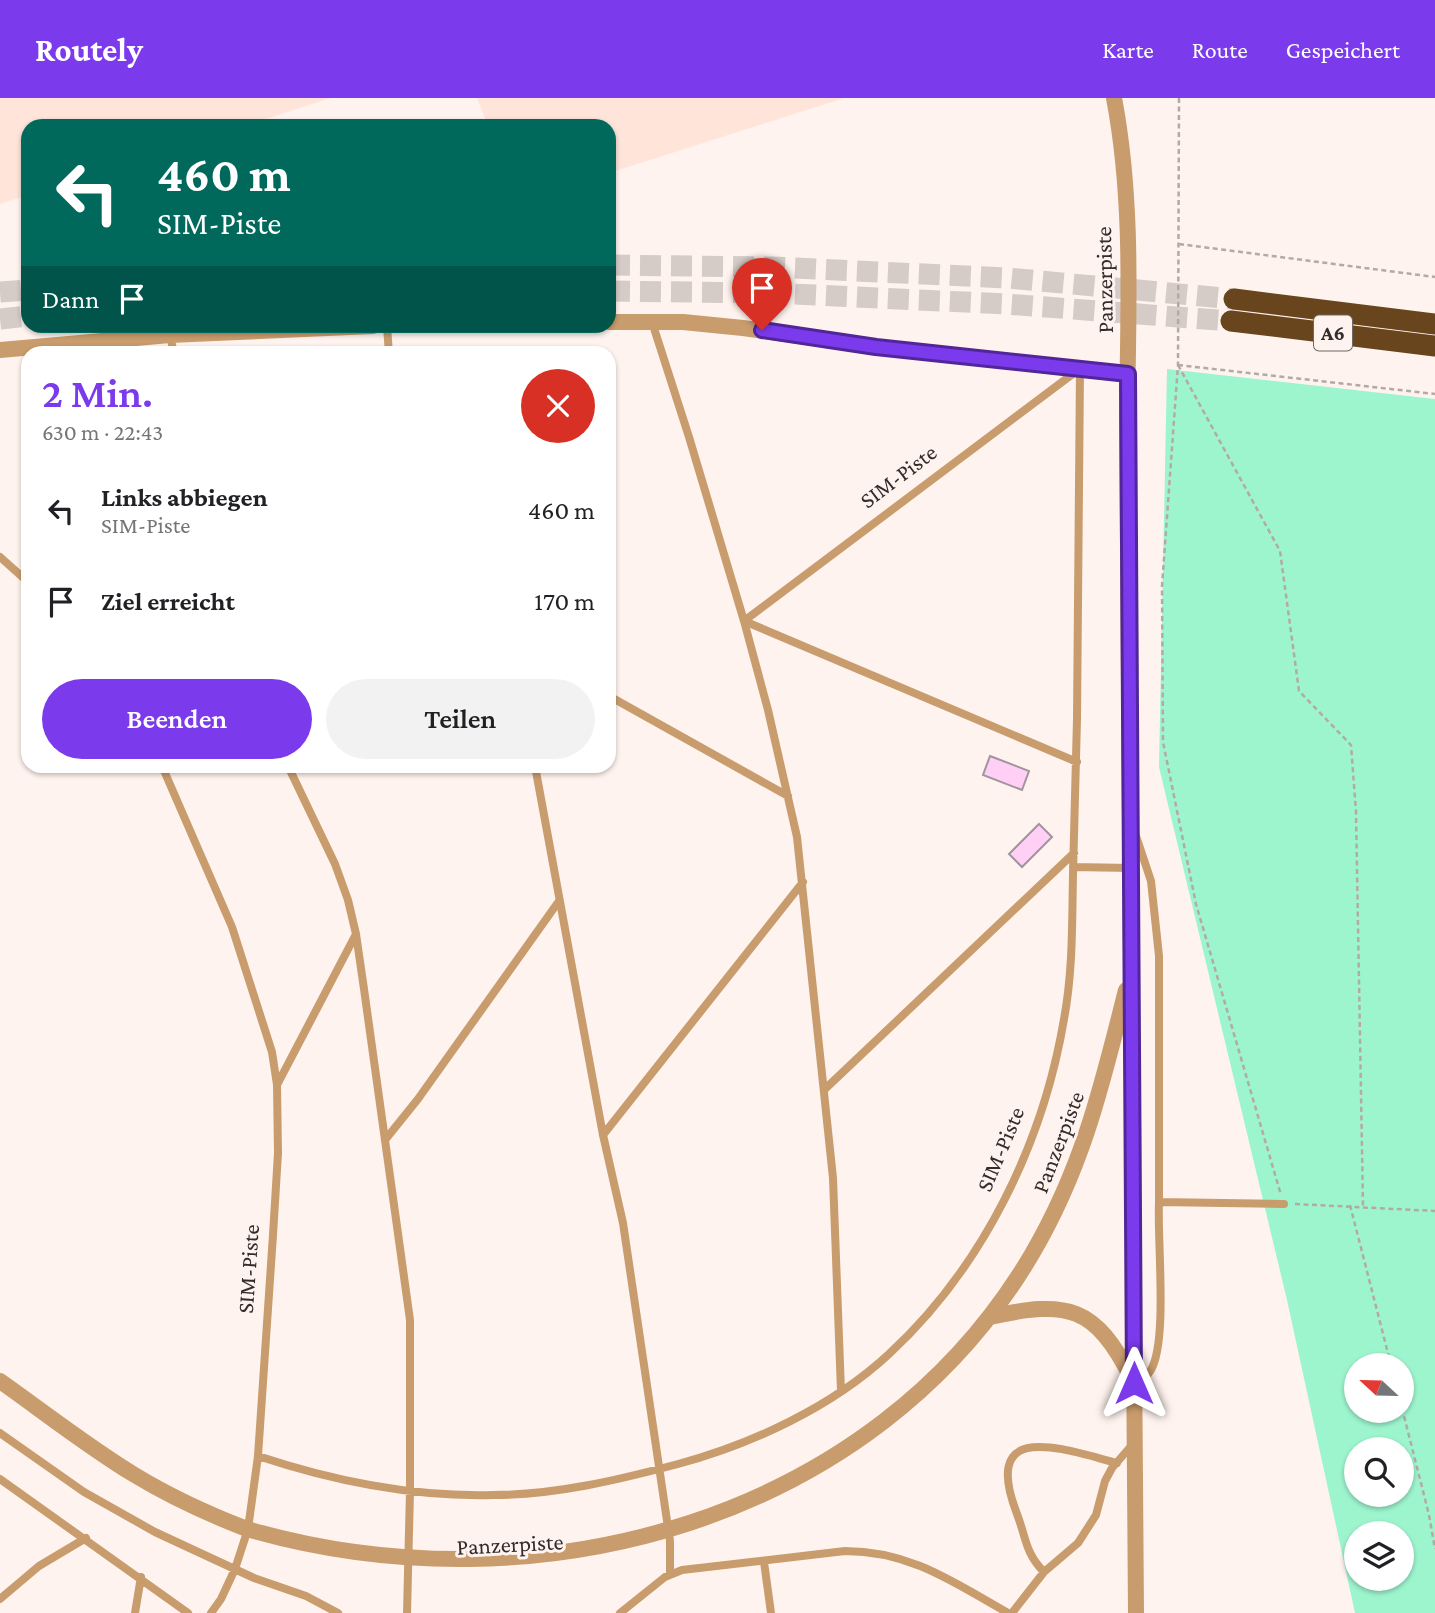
<!DOCTYPE html>
<html lang="de">
<head>
<meta charset="utf-8">
<style>
	:root { --surface:#fff; --page:#f2f2f2; --text:#202124; --muted:#757577; --accent:#7c3aed }
	body { margin:0; font-family:"Crimson Pro",serif; background:var(--page); color:var(--text); height:100vh; display:flex; flex-direction:column; font-size:26px; white-space:nowrap }
	* { box-sizing:border-box; margin:0 }
	p { font-size:23px; color:var(--muted) }
	.icon { flex:none; width:38px; height:38px; fill:none; stroke:currentColor; stroke-width:2; stroke-linecap:round; stroke-linejoin:round }
	.map { position:relative; flex:1; overflow:hidden }
	.side { position:absolute; left:21px; top:248px; width:595px; height:427px; display:flex; flex-direction:column; background:var(--surface); border-radius:21px; box-shadow:0 2px 5px #0004 }
	.side>* { flex:none }
	.top-card { position:absolute; left:21px; top:21px; width:595px; height:214px; border-radius:21px; box-shadow:0 2px 5px #0004; background:#00695c; color:#fff; overflow:hidden }
	.needle { width:46px; rotate:292deg }
	.buttons { position:absolute; left:1344px; top:1255px; display:grid; gap:14px }
	.buttons a { display:grid; place-items:center; width:70px; height:70px; border-radius:50%; background:var(--surface); box-shadow:0 2px 5px #0004; font-size:35px }
	.pin { position:absolute; display:grid; place-items:center; width:60px; height:60px; color:#fff; margin:-72px -30px; border-radius:50% 50% 50% 0; rotate:-45deg; box-shadow:0 0 7px #0007 }
	.pin .icon { rotate:45deg }
	.me { position:absolute; width:77px; margin:-38px; rotate:0deg; stroke-linejoin:round; filter:drop-shadow(0 0 5px #0008) }
	.turn { display:flex; align-items:center; gap:24px; height:147px; padding:0 21px; font-size:32px }
	.turn .icon { width:91px; height:91px; stroke-width:2.5 }
	.turn b { display:block; font-size:49px; line-height:60px }
	.then { display:flex; align-items:center; height:66px; padding:0 21px; background:#0003; gap:14px; font-size:26px }
	.round { display:grid; place-items:center; flex:none; width:74px; height:74px; border-radius:37px; background:var(--page) }
	.summary { display:flex; align-items:center; justify-content:space-between; height:119px; padding:0 21px }
	h1 { font-size:42px; font-weight:600; line-height:52px; color:var(--accent) }
	.button { display:flex; gap:14px; margin-top:auto; padding:14px 21px }
	.button a { flex:1; height:80px; border-radius:42px; background:var(--accent); color:#fff; font-size:28px; font-weight:600; line-height:80px; text-align:center }
	.button a+a { background:var(--page); color:var(--text) }
	ul { padding:0; list-style:none }
	li { display:flex; align-items:center; gap:21px; height:91px; padding:0 21px }
	li div { flex:1 }
	li b { display:block; font-size:26px }
	li em { font-style:normal }
	header { display:flex; align-items:center; gap:42px; box-sizing:border-box; height:98px; padding:0 35px; background:var(--accent); color:#fff }
	header strong { font-size:33px }
	nav { display:flex; gap:38px; margin-inline-start:auto; font-size:24px }
	.map>svg:first-child { display:block }
	.built { fill:#fee4d9 }
	.green { fill:#9df5ce; fill-rule:evenodd }
	.building { fill:#ffcff6; stroke:#a2949f; stroke-width:2 }
	.lines { fill:none; stroke-linecap:round; stroke-linejoin:round }
	.highway-tunnel { stroke:#d5cbc7; stroke-width:21; stroke-dasharray:21 10; stroke-linecap:butt }
	.path { stroke:#b3aaa6; stroke-width:2.5; stroke-dasharray:5 3.5; stroke-linecap:butt }
	.lane { stroke:#c99c6d; stroke-width:8 }
	.street { stroke:#c99c6d; stroke-width:16 }
	.highway { stroke:#68451c; stroke-width:21 }
	.route-casing { stroke:#51269a; stroke-width:18 }
	.route { stroke:#7c3aed; stroke-width:12 }
	.labels { text-anchor:middle; dominant-baseline:central; stroke-width:6; stroke-linejoin:round; paint-order:stroke }
	.shield { fill:#fef3ee; stroke:#706865; stroke-width:2 }
	.shield-label { font-size:21px; font-weight:bold; fill:#332d2a }
	.street-label { font-size:23px; fill:#332d2a; stroke:#fef3ee }
</style>
</head>
<body>
<header>
<strong>Routely</strong>
<nav><a>Karte</a><a>Route</a><a>Gespeichert</a></nav>
</header>
<div class="map">
<svg width="1435" height="1515" viewBox="0 0 1435 1515">
	<rect width="100%" height="100%" fill="#fef3ee"/>
	<!-- built -->
	<path class="built" d="M 0,0 L 331,0 L 244,28 L 28,28 L 28,97 L 0,106 Z
		M 477,0 L 844,0 L 609,75 L 609,28 L 488,28 Z"/>
	<!-- green -->
	<path class="green" d="M 1167,271 L 1435,301 L 1435,1515 L 1355,1515 L 1287,1202 L 1159,669 ZM 1356,1267 L 1402,1267 L 1402,1312 L 1356,1312 ZM 1356,1351 L 1402,1351 L 1402,1396 L 1356,1396 ZM 1356,1435 L 1402,1435 L 1402,1480 L 1356,1480 Z"/>
	<!-- building -->
	<path class="building" d="M 990,658 L 1029,673 L 1022,692 L 983,677 Z
		M 1039,726 L 1052,739 L 1022,769 L 1009,756 Z"/>
	<g class="lines">
		<!-- highway-tunnel -->
		<path class="highway-tunnel" d="M 609,167 L 772,169 L 1008,180 L 1234,201
			M 609,193 L 771,195 L 1006,206 L 1231,223
			M 0,194 L 28,192
			M 0,221 L 28,218"/>
		<!-- path -->
		<path class="path" d="M 1179,0 L 1178,267 L 1162,488 L 1163,644 L 1196,806 L 1281,1097
			M 1179,146 L 1435,179
			M 1178,267 L 1280,453 L 1299,593 L 1351,647 L 1356,714 L 1363,1108
			M 1178,267 L 1435,296
			M 1295,1106 L 1435,1113
			M 1350,1107 L 1391,1267
			M 1402,1310 L 1429,1417 L 1435,1451"/>
		<!-- lane -->
		<path class="lane" d="M 652,224 L 689,339 L 744,523 L 768,612 L 797,739 L 833,1080 L 841,1293
			M 387,228 L 389,256
			M 170,237 L 174,256
			M 0,459 L 28,484
			M 744,523 L 1078,272
			M 744,523 L 1077,664
			M 609,598 L 788,698
			M 162,668 L 232,829 L 272,954 L 277,987 L 278,1055 L 273,1137 L 258,1358 L 248,1431 L 235,1471 L 221,1501 L 211,1515
			M 288,668 L 335,766 L 348,802 L 356,836 L 364,891 L 410,1222 L 410,1393 L 407,1515
			M 535,668 L 603,1037 L 623,1125 L 670,1443 L 670,1477
			M 1135,735 L 1151,783 L 1159,858 L 1159,1104
			M 1073,769 L 1131,770
			M 277,987 L 356,836
			M 825,991 L 1074,755
			M 603,1037 L 803,784
			M 385,1042 L 418,1001 L 559,803
			M 1134,1285 C 1141,1282 1147,1279 1151,1272 C 1168,1242 1157,1143 1159,1104 L 1284,1106
			M 0,1335 L 84,1394 L 155,1434 L 254,1480 L 306,1498 L 338,1515
			M 258,1358 C 333,1383 413,1399 493,1397 C 555,1397 618,1382 678,1366 C 752,1346 832,1309 889,1256 C 983,1169 1043,1046 1064,921 C 1073,873 1072,824 1073,776 C 1074,724 1076,673 1077,621 C 1078,504 1079,387 1080,270
			M 0,1381 L 188,1515
			M 764,1464 L 771,1515
			M 1044,1474 C 1025,1455 1026,1439 1017,1416 C 980,1320 1063,1351 1117,1365
			M 0,1501 L 39,1468 L 86,1440
			M 135,1515 L 141,1479
			M 620,1515 L 665,1479 L 682,1472 L 845,1453 C 910,1453 953,1484 1008,1515
			M 1012,1515 L 1044,1474 L 1078,1445 L 1096,1417 L 1105,1383 L 1112,1370 L 1132,1347"/>
		<!-- street -->
		<path class="street" d="M 1114,0 C 1134,105 1128,214 1127,320 L 1136,1515
			M 609,224 L 683,224 L 743,230 L 876,249 L 1127,276
			M 0,252 L 170,237 L 373,228
			M 990,1219 C 1067,1202 1095,1207 1132,1281
			M 0,1283 C 44,1314 87,1348 133,1376 C 169,1398 208,1416 247,1431 C 536,1515 875,1423 1032,1156 C 1083,1069 1102,987 1126,892"/>
		<!-- highway -->
		<path class="highway" d="M 1234,201 L 1435,226
			M 1231,223 L 1435,248"/>
	</g>
	<g class="lines">
		<defs>
			<path id="route" d="M 762,232 L 876,249 L 1128,276 L 1134,1285"/>
		</defs>
		<!-- route casing -->
		<use href="#route" class="route-casing"/>
		<!-- route -->
		<use href="#route" class="route"/>
	</g>
	<g class="labels">
		<!-- shield labels -->
		<rect class="shield" x="1314" y="217.5" width="38" height="35" rx="5"/>
		<g class="shield-label">
			<text x="1333" y="235">A6</text>
		</g>
		<!-- street labels -->
		<g class="street-label">
			<text transform="translate(1104 182) rotate(-91)">Panzerpiste</text>
			<text transform="translate(898 378) rotate(-37)">SIM-Piste</text>
			<text transform="translate(1058 1044) rotate(-69)">Panzerpiste</text>
			<text transform="translate(1000 1051) rotate(-67)">SIM-Piste</text>
			<text transform="translate(248 1171) rotate(-86)">SIM-Piste</text>
			<text transform="translate(510 1446) rotate(-3)">Panzerpiste</text>
		</g>
	</g>
</svg>
<div class="buttons">
<a><svg class="needle" viewBox="-14 -14 28 28"><path d="M0-13l5 13h-10z" fill="#e53935"/><path d="M0 13l5-13h-10z" fill="#757577"/></svg></a>
<a><svg class="icon" aria-label="search" viewBox="0 0 24 24"><circle cx="10" cy="10" r="6"/><path d="M15 15l6 6"/></svg></a>
<a><svg class="icon" aria-label="layers" viewBox="0 0 24 24"><path d="M12 4l9 5-9 5-9-5zM3 14l9 5 9-5"/></svg></a>
</div>
<div class="pin" style="left:762px;top:232px;background:#d93025"><svg class="icon" aria-label="arrive" viewBox="0 0 24 24"><path d="M6 21V4h12l-3 4 3 4H6"/></svg></div>
<svg class="me" style="left:1134px;top:1285px" viewBox="-20 -20 40 40"><path d="M0-17L14 15 0 8-14 15z" fill="#7c3aed" stroke="#fff" stroke-width="4"/></svg>
<div class="top-card">
<div class="turn"><svg class="icon" aria-label="left" viewBox="0 0 24 24"><path d="M17 20v-9H6M10 6l-5 5 5 5"/></svg><div><b>460 m</b>SIM-Piste</div></div>
<div class="then">Dann<svg class="icon" aria-label="arrive" viewBox="0 0 24 24"><path d="M6 21V4h12l-3 4 3 4H6"/></svg></div>
</div>
<section class="side">
<div class="summary"><div><h1>2 Min.</h1><p>630 m · 22:43</p></div><a class="round" style="background:#d93025;color:#fff"><svg class="icon" aria-label="close" viewBox="0 0 24 24"><path d="M6 6l12 12M18 6L6 18"/></svg></a></div>
<ul>
<li><svg class="icon" aria-label="left" viewBox="0 0 24 24"><path d="M17 20v-9H6M10 6l-5 5 5 5"/></svg><div><b>Links abbiegen</b><p>SIM-Piste</p></div><em>460 m</em></li>
<li><svg class="icon" aria-label="arrive" viewBox="0 0 24 24"><path d="M6 21V4h12l-3 4 3 4H6"/></svg><div><b>Ziel erreicht</b></div><em>170 m</em></li>
</ul>
<div class="button"><a>Beenden</a><a>Teilen</a></div>
</section>
</div>
</body>
</html>
